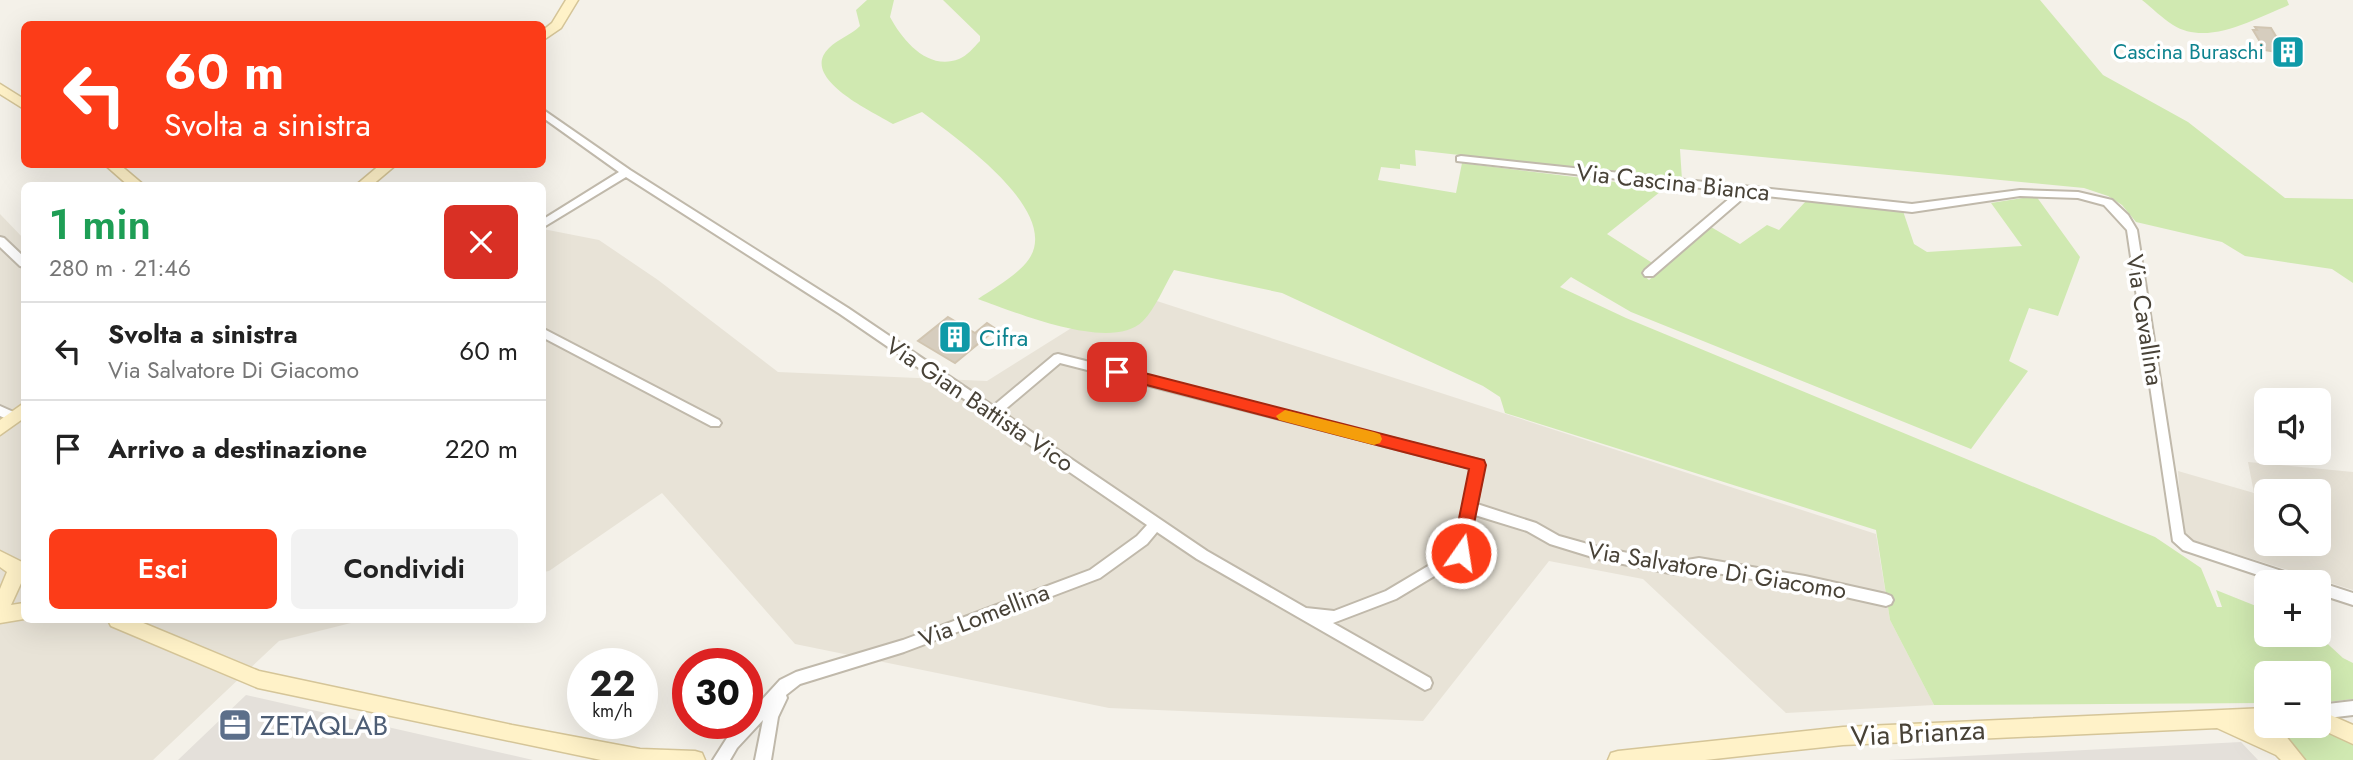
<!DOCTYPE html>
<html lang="it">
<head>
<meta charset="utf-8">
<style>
	:root { --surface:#fff; --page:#f2f2f2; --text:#222; --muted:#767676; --line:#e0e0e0; --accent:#fc3c18 }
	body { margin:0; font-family:Jost,sans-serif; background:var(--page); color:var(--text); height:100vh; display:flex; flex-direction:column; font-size:26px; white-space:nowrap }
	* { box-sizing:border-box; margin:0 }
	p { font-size:23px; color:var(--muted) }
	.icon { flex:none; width:38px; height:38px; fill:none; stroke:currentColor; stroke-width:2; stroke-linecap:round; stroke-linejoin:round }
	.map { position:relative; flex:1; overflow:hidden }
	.drawer { position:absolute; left:21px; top:182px; width:525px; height:441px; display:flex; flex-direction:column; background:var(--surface); border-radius:10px; box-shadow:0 7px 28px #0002 }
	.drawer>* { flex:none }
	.guide { position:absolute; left:21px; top:21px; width:525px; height:147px; border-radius:10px; box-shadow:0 7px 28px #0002; background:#fc3c18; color:#fff; overflow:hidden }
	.controls { position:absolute; left:2254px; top:388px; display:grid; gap:14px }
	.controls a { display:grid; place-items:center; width:77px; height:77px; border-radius:10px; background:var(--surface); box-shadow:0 7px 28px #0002; font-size:35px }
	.speed { position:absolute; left:567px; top:648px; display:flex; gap:14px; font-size:35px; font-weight:700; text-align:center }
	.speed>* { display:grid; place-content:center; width:91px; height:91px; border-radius:50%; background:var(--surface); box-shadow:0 7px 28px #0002; line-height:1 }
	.speed small { font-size:18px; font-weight:400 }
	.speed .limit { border:10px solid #d22; background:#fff; color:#111 }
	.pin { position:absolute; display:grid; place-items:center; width:60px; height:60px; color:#fff; margin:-30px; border-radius:14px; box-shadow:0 4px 10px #0006 }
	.me { position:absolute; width:77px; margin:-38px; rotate:13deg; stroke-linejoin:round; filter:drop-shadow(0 0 5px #0008) }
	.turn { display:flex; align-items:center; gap:24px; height:147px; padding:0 28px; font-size:32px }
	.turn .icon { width:91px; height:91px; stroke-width:2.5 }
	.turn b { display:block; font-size:49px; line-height:60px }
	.round { display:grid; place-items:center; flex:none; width:74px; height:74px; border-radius:10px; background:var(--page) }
	.headline { display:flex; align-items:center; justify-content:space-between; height:119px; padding:0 28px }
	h1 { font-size:42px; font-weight:600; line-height:52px; color:#1e9e55 }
	.primary-button { display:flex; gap:14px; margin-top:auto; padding:14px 28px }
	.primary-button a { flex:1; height:80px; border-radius:10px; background:var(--accent); color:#fff; font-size:28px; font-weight:600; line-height:80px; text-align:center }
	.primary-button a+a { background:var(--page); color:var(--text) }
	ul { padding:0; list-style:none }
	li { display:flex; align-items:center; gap:21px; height:98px; padding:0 28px; border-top:2px solid var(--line) }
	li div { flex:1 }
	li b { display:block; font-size:26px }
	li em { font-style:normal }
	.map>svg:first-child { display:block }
	.residential { fill:#e8e3d7; fill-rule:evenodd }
	.industrial { fill:#e4e0da }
	.green { fill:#d0e9b1 }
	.building { fill:#d6cdbe; stroke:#d1c5b1; stroke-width:2 }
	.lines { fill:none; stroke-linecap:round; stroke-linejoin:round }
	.street-casing { stroke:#c0b9ab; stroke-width:4 }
	.secondary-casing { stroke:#d5c598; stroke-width:3 }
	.street { fill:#fff; fill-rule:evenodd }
	.secondary { fill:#fff2c8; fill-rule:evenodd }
	.route { fill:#fc3c18; stroke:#a42710; stroke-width:2 }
	.slow { fill:#f59e0b }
	.labels { text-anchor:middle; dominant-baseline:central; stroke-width:7; stroke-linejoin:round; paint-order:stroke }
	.far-culture-label { font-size:21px; fill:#0d838f; stroke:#fff; text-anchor:end }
	.street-label { font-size:24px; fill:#484237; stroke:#fff }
	.culture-label { font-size:24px; fill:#0d838f; stroke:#fff; text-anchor:start }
	.near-service-label { font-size:28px; fill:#4e5e75; stroke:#fff; text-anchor:start }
	.near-street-label { font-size:28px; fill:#484237; stroke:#fff }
</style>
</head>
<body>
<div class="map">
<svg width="2353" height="760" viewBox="0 0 2353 760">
	<rect width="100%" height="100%" fill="#f4f1e9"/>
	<!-- residential -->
	<path class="residential" d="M 0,214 L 24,239 L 24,620 L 363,620 L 279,641 L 153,760 L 0,760 Z
		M 543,229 L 599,240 L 658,280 L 778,372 L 987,381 L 1129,292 L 1876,534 L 1890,620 L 1934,705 L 1786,713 L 1643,579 L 1549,561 L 1423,721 L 1109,708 L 795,644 L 662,493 L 549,571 L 543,572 Z
		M 2248,462 L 2353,472 L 2353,590 L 2191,540 L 2182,530 L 2178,471 L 2254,493 ZM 2266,492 L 2319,492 L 2319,544 L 2266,544 Z"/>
	<!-- industrial -->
	<path class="industrial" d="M 246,695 L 533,760 L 178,760 Z
		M 2241,742 L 2258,760 L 1888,760 Z"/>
	<!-- green -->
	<path class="green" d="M 867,0 L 894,0 L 890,17 C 903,41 928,71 959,59 C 967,56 974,47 980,41 L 980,36 L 943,0 L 2040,0 L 2103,75 L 2188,122 L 2285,198 L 2353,199 L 2353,283 L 2332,269 L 2245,256 L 2222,242 L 2136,222 L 2122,205 L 2108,196 L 2084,188 L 1680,149 L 1682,180 L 1415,150 L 1416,166 L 1400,164 L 1400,169 L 1381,167 L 1378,180 L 1456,193 L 1462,163 L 1665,188 L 1607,234 L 1654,264 L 1641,273 L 1649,280 L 1711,227 L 1740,244 L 1767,225 L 1779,230 L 1806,201 L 1903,211 L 1914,244 L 1927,252 L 2022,246 L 1991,203 L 2036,196 L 2080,257 L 2058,316 L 2029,308 L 2009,361 L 2028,371 L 1971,449 L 1631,312 L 1571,277 L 1560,287 L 1626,318 L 2155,537 L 2201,568 L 2217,607 L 2222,607 L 2216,590 L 2266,610 L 2266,635 L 2318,635 L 2343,658 L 2353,663 L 2353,699 L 2319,703 L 2319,674 L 2266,674 L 2266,703 L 1934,705 L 1890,620 L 1876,530 L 1505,413 L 1500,397 L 1483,386 L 1282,293 L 1174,270 C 1164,286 1156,308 1143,321 C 1111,353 1015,312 978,299 C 994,288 1017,276 1029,259 C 1062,210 953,136 922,112 L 893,124 C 873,112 798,78 829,48 C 838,39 851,35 860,26 L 856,10 Z
		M 2142,0 L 2287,0 L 2289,5 C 2255,18 2208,47 2173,25 C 2162,18 2152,8 2142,0 Z
		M 2319,724 L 2353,741 L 2353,760 L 2304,760 L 2282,739 L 2282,726 Z"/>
	<!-- building -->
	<path class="building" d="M 2255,27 L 2271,28 L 2280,43 L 2296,45 L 2301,56 L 2265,50 L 2253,30 L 2257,30 Z
		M 948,317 L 975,333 L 987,323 L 996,329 L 955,363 L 918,341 Z"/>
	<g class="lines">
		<defs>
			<path id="street" d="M 542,109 L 630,170 L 848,308 L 993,406 L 1054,355 L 1058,354 L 1483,461 L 1484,465 L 1477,504 L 1536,523 L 1559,536 L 1602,548 L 1675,562 L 1699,558 L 1805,576 L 1886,594 L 1891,596 L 1893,600 L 1891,604 L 1886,606 L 1805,588 L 1699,570 L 1675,574 L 1602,560 L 1550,544 L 1527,531 L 1475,515 L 1466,557 L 1396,599 L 1333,623 L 1430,678 L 1432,683 L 1430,688 L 1425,690 L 1197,559 L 1157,532 L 1147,544 L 1100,578 L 904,652 L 800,684 L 786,695 L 787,698 L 778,717 L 771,760 L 755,760 L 763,720 L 737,748 L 730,760 L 713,760 L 727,738 L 741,723 L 747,723 L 747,716 L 780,680 L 796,672 L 903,640 L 1090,570 L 1137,536 L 1147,525 L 992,419 L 988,417 L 986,414 L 840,314 L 626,177 L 542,228 L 542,220 L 619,172 L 542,117 ZM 1060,363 L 1471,468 L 1455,550 L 1386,591 L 1334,611 L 1306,608 L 1207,551 L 1002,412 Z
				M 1461,156 L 1912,204 L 2020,190 L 2078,192 L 2112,200 L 2128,215 L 2137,230 L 2184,534 L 2193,542 L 2306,579 L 2308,583 L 2282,583 L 2183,550 L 2173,541 L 2127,230 L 2104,205 L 2078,198 L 2020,196 L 1912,212 L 1748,194 L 1653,276 L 1645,276 L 1643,273 L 1645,270 L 1737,192 L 1457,161 L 1457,157 Z
				M 0,237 L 4,238 L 24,257 L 24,267 L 20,266 L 0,247 Z
				M 542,328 L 719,420 L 721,423 L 719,426 L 711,426 L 542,337 Z
				M 0,406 L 18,414 L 20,417 L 18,420 L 14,422 L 0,416 Z
				M 2319,582 L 2353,593 L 2353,605 L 2319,594 L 2319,583 L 2317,583 Z
				M 2353,701 L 2353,715 L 2319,719 L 2319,705 Z"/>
			<path id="secondary" d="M 566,0 L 578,0 L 561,28 L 542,41 L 542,31 L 552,23 Z
				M 0,84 L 24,99 L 24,109 L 0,94 Z
				M 104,164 L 119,164 L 145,186 L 129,186 Z
				M 381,164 L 397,164 L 371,186 L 355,186 Z
				M 24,403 L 24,418 L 0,435 L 0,420 Z
				M 0,551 L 24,563 L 24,581 L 22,581 L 11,605 L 24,603 L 24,619 L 0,623 L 0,589 L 7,572 L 0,567 Z
				M 108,620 L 136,620 L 259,671 L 512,725 L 640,749 L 695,751 L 702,753 L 705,760 L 601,760 L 258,688 L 111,626 Z
				M 2266,708 L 2266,726 L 2284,726 L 2285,735 L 2305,760 L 2281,760 L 2276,755 L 2217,728 L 1843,745 L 1705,760 L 1608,760 L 1611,753 L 1618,751 L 1843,727 ZM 2254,726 L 2264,726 L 2264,731 Z
				M 2319,710 L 2353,725 L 2353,744 L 2314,726 L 2319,726 Z"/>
		</defs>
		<!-- street casing -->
		<use href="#street" class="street-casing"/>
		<!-- secondary casing -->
		<use href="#secondary" class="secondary-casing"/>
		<!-- street -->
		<use href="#street" class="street"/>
		<!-- secondary -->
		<use href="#secondary" class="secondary"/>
	</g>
	<!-- route -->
	<path class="route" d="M 1117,366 L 1484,460 L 1486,465 L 1467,558 L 1461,560 L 1455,558 L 1452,553 L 1469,469 L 1112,376 L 1109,372 Z"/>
	<!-- slow -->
	<path class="slow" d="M 1285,410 L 1374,432 L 1380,434 L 1382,439 L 1380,443 L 1374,445 L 1279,420 L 1276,416 Z"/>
	<!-- icons -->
	<defs>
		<symbol id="building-square" viewBox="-11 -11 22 22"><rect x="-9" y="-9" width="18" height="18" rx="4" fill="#0f9aa8" stroke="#fff"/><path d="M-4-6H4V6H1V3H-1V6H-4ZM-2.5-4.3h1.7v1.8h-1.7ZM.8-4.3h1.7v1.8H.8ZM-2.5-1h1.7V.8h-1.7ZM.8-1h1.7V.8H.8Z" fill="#fff"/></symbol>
		<symbol id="office-square" viewBox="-11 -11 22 22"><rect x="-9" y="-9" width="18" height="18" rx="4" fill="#5c6f8a" stroke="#fff"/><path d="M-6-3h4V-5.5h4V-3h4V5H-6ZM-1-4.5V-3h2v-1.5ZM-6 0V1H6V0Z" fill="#fff"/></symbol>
	</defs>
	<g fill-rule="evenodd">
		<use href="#building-square" x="2269" y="33" width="38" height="38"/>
		<use href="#building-square" x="936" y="318" width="38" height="38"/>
		<use href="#office-square" x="216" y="706" width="38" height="38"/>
	</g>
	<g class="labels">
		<!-- far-culture labels -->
		<g class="far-culture-label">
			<text x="2264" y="52">Cascina Buraschi</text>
		</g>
		<!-- street labels -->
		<g class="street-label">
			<text transform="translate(1673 182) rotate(6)">Via Cascina Bianca</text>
			<text transform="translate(2145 320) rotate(81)">Via Cavallina</text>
			<text transform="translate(980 404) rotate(34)">Via Gian Battista Vico</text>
			<text transform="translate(1717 570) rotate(9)">Via Salvatore Di Giacomo</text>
			<text transform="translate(984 615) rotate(-21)">Via Lomellina</text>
		</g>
		<!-- culture labels -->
		<g class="culture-label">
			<text x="979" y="337">Cifra</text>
		</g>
		<!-- near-service labels -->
		<g class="near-service-label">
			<text x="260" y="725">ZETAQLAB</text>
		</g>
		<!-- near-street labels -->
		<g class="near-street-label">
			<text transform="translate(1918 733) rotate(-3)">Via Brianza</text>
		</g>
	</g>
</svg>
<div class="controls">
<a><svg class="icon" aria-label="sound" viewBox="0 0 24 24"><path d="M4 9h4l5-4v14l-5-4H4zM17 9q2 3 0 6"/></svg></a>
<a><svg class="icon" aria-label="search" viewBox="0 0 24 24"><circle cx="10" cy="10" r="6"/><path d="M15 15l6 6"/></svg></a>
<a>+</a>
<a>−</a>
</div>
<div class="speed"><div>22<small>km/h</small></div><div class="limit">30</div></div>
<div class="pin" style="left:1117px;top:372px;background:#d93025"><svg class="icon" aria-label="arrive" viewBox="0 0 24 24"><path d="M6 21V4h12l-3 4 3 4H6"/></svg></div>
<svg class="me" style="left:1461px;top:553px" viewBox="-20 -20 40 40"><circle r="17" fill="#fc3c18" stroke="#fff" stroke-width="3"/><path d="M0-11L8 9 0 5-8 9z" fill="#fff"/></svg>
<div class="guide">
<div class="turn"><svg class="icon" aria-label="left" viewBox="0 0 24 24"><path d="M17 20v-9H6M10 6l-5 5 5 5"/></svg><div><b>60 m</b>Svolta a sinistra</div></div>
</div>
<section class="drawer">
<div class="headline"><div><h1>1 min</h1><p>280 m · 21:46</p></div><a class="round" style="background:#d93025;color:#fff"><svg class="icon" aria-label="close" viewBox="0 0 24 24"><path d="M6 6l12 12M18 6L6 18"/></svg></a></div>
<ul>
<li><svg class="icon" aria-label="left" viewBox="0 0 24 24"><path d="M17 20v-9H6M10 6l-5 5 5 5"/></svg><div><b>Svolta a sinistra</b><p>Via Salvatore Di Giacomo</p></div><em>60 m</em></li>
<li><svg class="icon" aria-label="arrive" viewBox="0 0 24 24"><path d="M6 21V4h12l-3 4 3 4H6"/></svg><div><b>Arrivo a destinazione</b></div><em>220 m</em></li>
</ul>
<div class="primary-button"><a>Esci</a><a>Condividi</a></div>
</section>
</div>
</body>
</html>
